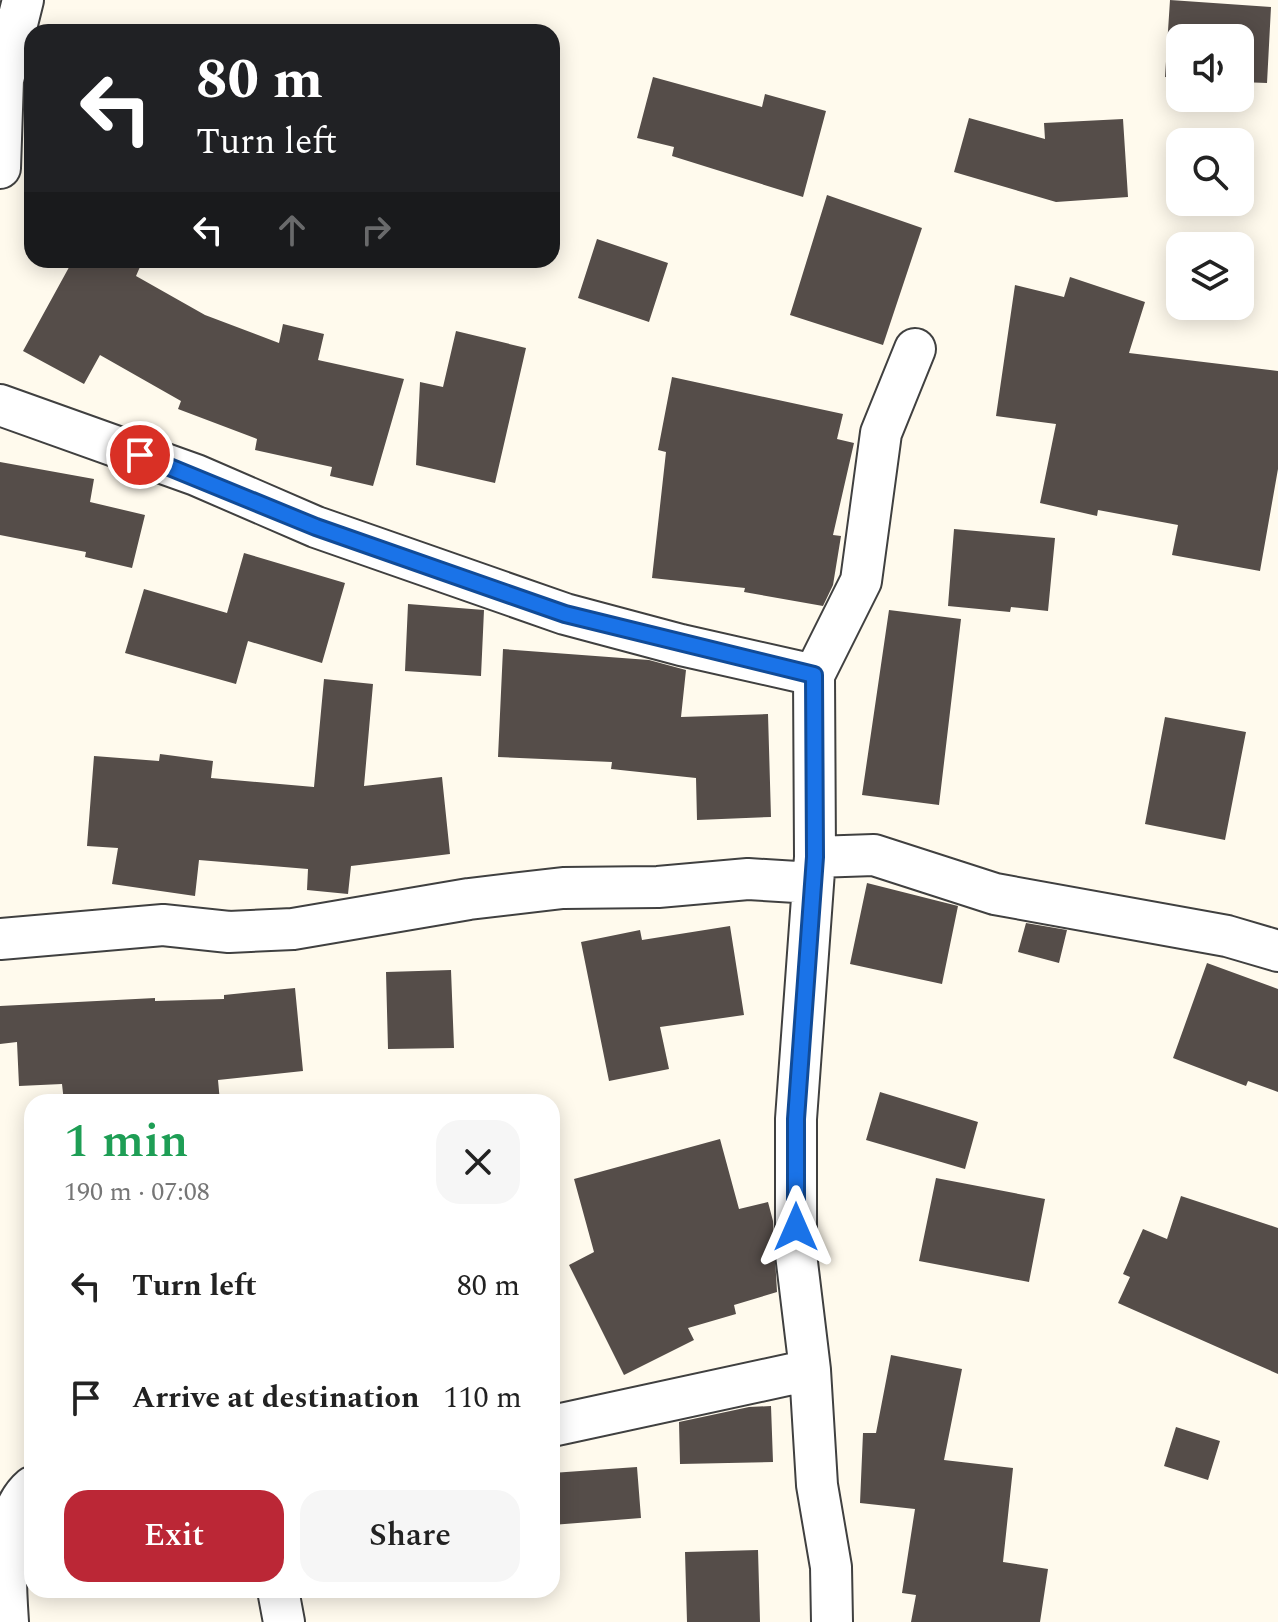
<!DOCTYPE html>
<html lang="en">
<head>
<meta charset="utf-8">
<style>
	:root { --surface:#fff; --page:#f6f6f6; --text:#222; --muted:#767676; --accent:#bb2736 }
	body { margin:0; font-family:Spectral,serif; background:var(--page); color:var(--text); height:100vh; display:flex; flex-direction:column; font-size:30px; white-space:nowrap }
	* { box-sizing:border-box; margin:0 }
	p { font-size:26px; color:var(--muted) }
	.icon { flex:none; width:44px; height:44px; fill:none; stroke:currentColor; stroke-width:2; stroke-linecap:round; stroke-linejoin:round }
	.map { position:relative; flex:1; overflow:hidden }
	.drawer { position:absolute; left:24px; top:1094px; width:536px; height:504px; display:flex; flex-direction:column; background:var(--surface); border-radius:24px; box-shadow:0 4px 20px #0003 }
	.drawer>* { flex:none }
	.top-card { position:absolute; left:24px; top:24px; width:536px; height:244px; border-radius:24px; box-shadow:0 4px 20px #0003; background:#202124; color:#fff; overflow:hidden }
	.controls { position:absolute; left:1166px; top:24px; display:grid; gap:16px }
	.controls a { display:grid; place-items:center; width:88px; height:88px; border-radius:16px; background:var(--surface); box-shadow:0 4px 20px #0003; font-size:40px }
	.pin { position:absolute; display:grid; place-items:center; width:68px; height:68px; color:#fff; margin:-34px; border:4px solid #fff; border-radius:50%; box-shadow:0 2px 8px #0007 }
	.me { position:absolute; width:88px; margin:-44px; rotate:0deg; stroke-linejoin:round; filter:drop-shadow(0 0 6px #0008) }
	.turn { display:flex; align-items:center; gap:28px; height:168px; padding:0 40px; font-size:36px }
	.turn .icon { width:104px; height:104px; stroke-width:2.5 }
	.turn b { display:block; font-size:56px; line-height:68px }
	.lanes { display:flex; align-items:center; height:76px; padding:0 40px; background:#0003; justify-content:center; gap:40px; direction:ltr }
	.lanes .off { opacity:.35 }
	.round { display:grid; place-items:center; flex:none; width:84px; height:84px; border-radius:24px; background:var(--page) }
	.headline { display:flex; align-items:center; justify-content:space-between; height:136px; padding:0 40px }
	h1 { font-size:48px; font-weight:600; line-height:60px; color:#1e9e55 }
	.cta { display:flex; gap:16px; margin-top:auto; padding:16px 40px }
	.cta a { flex:1; height:92px; border-radius:24px; background:var(--accent); color:#fff; font-size:32px; font-weight:600; line-height:92px; text-align:center }
	.cta a+a { background:var(--page); color:var(--text) }
	ul { padding:0; list-style:none }
	li { display:flex; align-items:center; gap:24px; height:112px; padding:0 40px }
	li div { flex:1 }
	li b { display:block; font-size:30px }
	li em { font-style:normal }
	.map>svg:first-child { display:block }
	.building { fill:#554d49 }
	.lines { fill:none; stroke-linecap:round; stroke-linejoin:round }
	.minor-casing { stroke:#404040; stroke-width:44 }
	.minor { stroke:#fff; stroke-width:40 }
	.route-casing { stroke:#114b97; stroke-width:20 }
	.route { stroke:#1a73e8; stroke-width:14 }
</style>
</head>
<body>
<div class="map">
<svg width="1278" height="1622" viewBox="0 0 1278 1622">
	<rect width="100%" height="100%" fill="#fffaed"/>
	<!-- building -->
	<path class="building" d="M 1170,0 L 1271,7 L 1267,83 L 1240,82 L 1240,38 L 1180,38 L 1180,78 L 1165,77 Z
		M 653,77 L 762,107 L 765,94 L 826,111 L 803,197 L 672,156 L 674,147 L 637,138 Z
		M 969,118 L 1045,139 L 1044,123 L 1123,119 L 1128,197 L 1056,202 L 954,172 Z
		M 827,195 L 922,228 L 883,345 L 790,315 Z
		M 597,239 L 668,263 L 649,322 L 578,298 Z
		M 73,260 L 143,260 L 136,276 L 205,315 L 279,343 L 283,324 L 324,334 L 318,360 L 404,379 L 373,486 L 330,476 L 332,467 L 255,450 L 257,439 L 178,409 L 181,401 L 100,355 L 84,384 L 23,351 Z
		M 1070,277 L 1145,302 L 1129,353 L 1278,371 L 1278,469 L 1260,571 L 1172,555 L 1178,525 L 1098,510 L 1097,516 L 1040,503 L 1056,424 L 996,416 L 1015,285 L 1064,297 Z
		M 456,331 L 526,348 L 495,483 L 416,465 L 420,382 L 443,387 Z
		M 672,377 L 843,414 L 837,439 L 854,443 L 833,535 L 841,536 L 833,585 L 823,606 L 744,592 L 745,588 L 652,578 L 666,452 L 658,450 Z
		M 0,462 L 94,479 L 90,502 L 145,515 L 132,568 L 85,557 L 86,552 L 0,535 Z
		M 954,529 L 1055,538 L 1048,611 L 1011,607 L 1010,612 L 948,606 Z
		M 244,553 L 345,583 L 322,663 L 248,641 L 236,684 L 125,653 L 144,589 L 227,613 Z
		M 408,604 L 484,610 L 481,676 L 405,671 Z
		M 889,610 L 961,619 L 939,805 L 862,795 Z
		M 503,649 L 649,660 L 686,670 L 681,717 L 768,714 L 771,817 L 697,820 L 696,778 L 611,769 L 612,762 L 498,757 Z
		M 324,679 L 373,684 L 364,786 L 442,777 L 450,854 L 351,866 L 348,894 L 307,890 L 308,869 L 199,860 L 195,896 L 112,884 L 118,848 L 87,846 L 94,756 L 159,761 L 160,754 L 213,761 L 211,778 L 314,787 Z
		M 1165,717 L 1246,732 L 1225,840 L 1145,824 Z
		M 867,883 L 958,906 L 942,984 L 850,964 Z
		M 1026,923 L 1067,930 L 1059,963 L 1018,952 Z
		M 730,926 L 744,1015 L 660,1027 L 669,1069 L 609,1081 L 581,942 L 640,930 L 642,940 Z
		M 1207,963 L 1278,989 L 1278,1092 L 1248,1081 L 1246,1086 L 1173,1058 Z
		M 451,970 L 454,1048 L 388,1049 L 386,972 Z
		M 295,988 L 303,1071 L 218,1080 L 220,1102 L 64,1102 L 62,1084 L 19,1086 L 17,1042 L 0,1044 L 0,1006 L 155,998 L 155,1001 L 224,999 L 224,995 Z
		M 880,1092 L 978,1122 L 965,1169 L 866,1140 Z
		M 720,1139 L 739,1209 L 768,1202 L 773,1221 L 777,1292 L 734,1305 L 736,1314 L 688,1328 L 694,1340 L 624,1375 L 569,1265 L 594,1252 L 574,1179 Z
		M 936,1178 L 1045,1199 L 1029,1282 L 919,1261 Z
		M 1181,1196 L 1278,1228 L 1278,1374 L 1118,1303 L 1130,1277 L 1123,1274 L 1143,1229 L 1167,1239 Z
		M 891,1355 L 962,1369 L 944,1460 L 1013,1468 L 1003,1562 L 1048,1569 L 1040,1622 L 911,1622 L 916,1595 L 902,1593 L 915,1509 L 860,1503 L 863,1433 L 876,1433 Z
		M 771,1406 L 773,1462 L 680,1464 L 679,1422 L 749,1407 Z
		M 1176,1427 L 1220,1441 L 1208,1480 L 1164,1466 Z
		M 637,1467 L 641,1518 L 552,1525 L 552,1473 Z
		M 758,1550 L 760,1622 L 687,1622 L 685,1552 Z"/>
	<g class="lines">
		<defs>
			<path id="minor" d="M 0,168 L 3,80 L 23,0
				M 0,405 L 196,475 L 316,527 L 565,614 L 681,645 L 814,675
				M 815,857 L 874,855 L 995,894 L 1227,936 L 1278,951
				M 0,939 L 163,925 L 229,932 L 293,929 L 469,899 L 563,888 L 658,887 L 748,879 L 813,883
				M 552,1426 L 810,1370
				M 278,1590 L 284,1622
				M 8,1622 C 5,1578 0,1514 32,1487
				M 832,1622 L 831,1567 L 817,1485 L 810,1370 L 796,1254 L 796,1119 L 815,857 L 814,675 L 861,581 L 881,433 L 915,349"/>
		</defs>
		<!-- minor casing -->
		<use href="#minor" class="minor-casing"/>
		<!-- minor -->
		<use href="#minor" class="minor"/>
	</g>
	<g class="lines">
		<defs>
			<path id="route" d="M 140,455 L 316,527 L 565,614 L 814,675 L 815,857 L 796,1119 L 796,1227"/>
		</defs>
		<!-- route casing -->
		<use href="#route" class="route-casing"/>
		<!-- route -->
		<use href="#route" class="route"/>
	</g>
</svg>
<div class="controls">
<a><svg class="icon" aria-label="sound" viewBox="0 0 24 24"><path d="M4 9h4l5-4v14l-5-4H4zM17 9q2 3 0 6"/></svg></a>
<a><svg class="icon" aria-label="search" viewBox="0 0 24 24"><circle cx="10" cy="10" r="6"/><path d="M15 15l6 6"/></svg></a>
<a><svg class="icon" aria-label="layers" viewBox="0 0 24 24"><path d="M12 4l9 5-9 5-9-5zM3 14l9 5 9-5"/></svg></a>
</div>
<div class="pin" style="left:140px;top:455px;background:#d93025"><svg class="icon" aria-label="arrive" viewBox="0 0 24 24"><path d="M6 21V4h12l-3 4 3 4H6"/></svg></div>
<svg class="me" style="left:796px;top:1227px" viewBox="-20 -20 40 40"><path d="M0-17L14 15 0 8-14 15z" fill="#1a73e8" stroke="#fff" stroke-width="4"/></svg>
<div class="top-card">
<div class="turn"><svg class="icon" aria-label="left" viewBox="0 0 24 24"><path d="M17 20v-9H6M10 6l-5 5 5 5"/></svg><div><b>80 m</b>Turn left</div></div>
<div class="lanes"><svg class="icon" aria-label="left" viewBox="0 0 24 24"><path d="M17 20v-9H6M10 6l-5 5 5 5"/></svg><svg class="icon off" aria-label="ahead" viewBox="0 0 24 24"><path d="M12 20V5M6 11l6-6 6 6"/></svg><svg class="icon off" aria-label="right" viewBox="0 0 24 24"><path d="M7 20v-9h11M14 6l5 5-5 5"/></svg></div>
</div>
<section class="drawer">
<div class="headline"><div><h1>1 min</h1><p>190 m · 07:08</p></div><a class="round"><svg class="icon" aria-label="close" viewBox="0 0 24 24"><path d="M6 6l12 12M18 6L6 18"/></svg></a></div>
<ul>
<li><svg class="icon" aria-label="left" viewBox="0 0 24 24"><path d="M17 20v-9H6M10 6l-5 5 5 5"/></svg><div><b>Turn left</b></div><em>80 m</em></li>
<li><svg class="icon" aria-label="arrive" viewBox="0 0 24 24"><path d="M6 21V4h12l-3 4 3 4H6"/></svg><div><b>Arrive at destination</b></div><em>110 m</em></li>
</ul>
<div class="cta"><a>Exit</a><a>Share</a></div>
</section>
</div>
</body>
</html>
